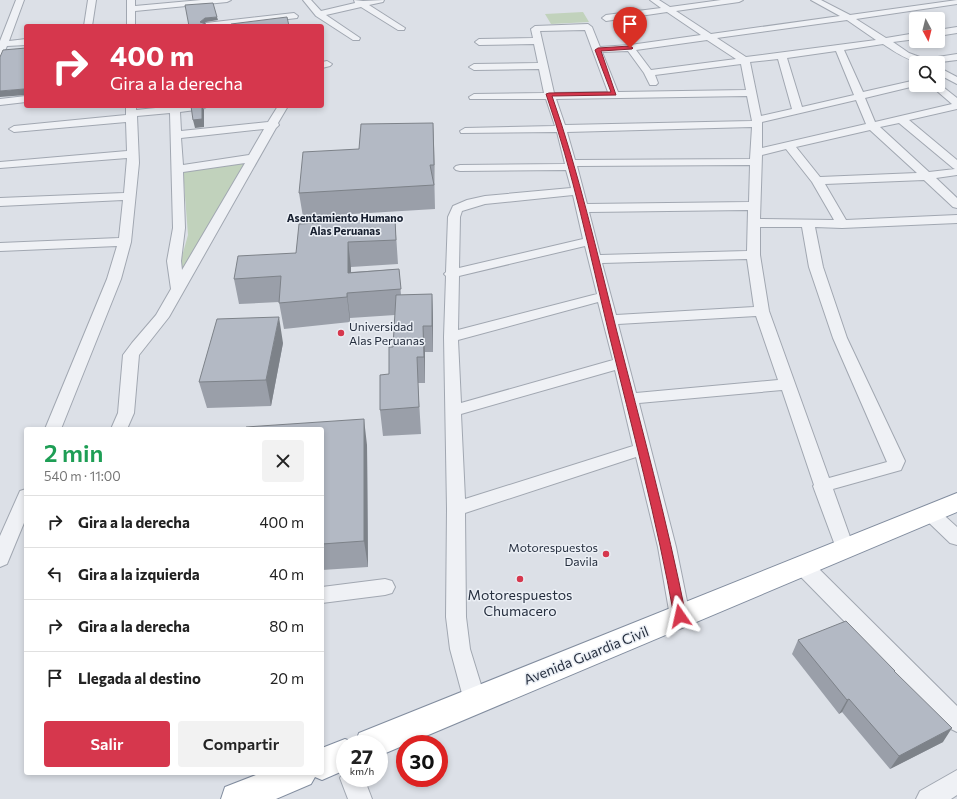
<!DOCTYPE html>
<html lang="es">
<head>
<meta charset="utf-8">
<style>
	:root { --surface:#fff; --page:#f2f2f2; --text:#222; --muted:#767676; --line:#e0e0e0; --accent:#d6374d }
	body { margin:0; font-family:Commissioner,sans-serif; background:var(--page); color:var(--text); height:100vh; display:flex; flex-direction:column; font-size:15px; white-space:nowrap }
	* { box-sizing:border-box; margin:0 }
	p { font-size:13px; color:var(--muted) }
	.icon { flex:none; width:22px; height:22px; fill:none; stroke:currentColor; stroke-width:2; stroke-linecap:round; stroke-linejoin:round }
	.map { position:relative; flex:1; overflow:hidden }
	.sheet { position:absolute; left:24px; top:427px; width:300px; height:348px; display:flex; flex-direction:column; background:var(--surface); border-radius:4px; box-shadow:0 2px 6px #0003 }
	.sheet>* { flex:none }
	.banner { position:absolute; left:24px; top:24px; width:300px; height:84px; border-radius:4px; box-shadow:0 2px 6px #0003; background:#d6374d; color:#fff; overflow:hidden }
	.needle { width:26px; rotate:173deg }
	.tools { position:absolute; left:909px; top:12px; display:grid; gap:8px }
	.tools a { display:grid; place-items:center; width:36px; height:36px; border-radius:4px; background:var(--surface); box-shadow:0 2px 6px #0003; font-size:20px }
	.speed { position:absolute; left:336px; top:735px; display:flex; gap:8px; font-size:20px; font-weight:700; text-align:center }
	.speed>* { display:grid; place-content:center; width:52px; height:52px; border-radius:50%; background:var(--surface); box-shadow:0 2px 6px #0003; line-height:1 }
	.speed small { font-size:10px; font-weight:400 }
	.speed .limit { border:6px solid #d22; background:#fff; color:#111 }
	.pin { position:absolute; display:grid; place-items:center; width:34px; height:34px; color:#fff; margin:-41px -17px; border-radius:50% 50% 50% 0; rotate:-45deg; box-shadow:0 0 4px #0007 }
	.pin .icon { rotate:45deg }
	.me { position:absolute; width:44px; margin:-22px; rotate:349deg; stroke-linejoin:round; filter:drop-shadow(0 0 3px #0008) }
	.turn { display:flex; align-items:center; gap:14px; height:84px; padding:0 20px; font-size:18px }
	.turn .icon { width:52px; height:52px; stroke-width:2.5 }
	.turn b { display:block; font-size:28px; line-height:34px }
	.round { display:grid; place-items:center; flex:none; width:42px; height:42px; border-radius:4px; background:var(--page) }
	.headline { display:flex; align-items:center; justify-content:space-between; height:68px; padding:0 20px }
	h1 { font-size:24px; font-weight:600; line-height:30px; color:#1e9e55 }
	.primary-button { display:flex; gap:8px; margin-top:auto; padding:8px 20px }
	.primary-button a { flex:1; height:46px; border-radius:4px; background:var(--accent); color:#fff; font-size:16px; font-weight:600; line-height:46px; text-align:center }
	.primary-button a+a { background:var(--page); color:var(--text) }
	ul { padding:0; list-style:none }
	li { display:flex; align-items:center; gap:12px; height:52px; padding:0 20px; border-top:1px solid var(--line) }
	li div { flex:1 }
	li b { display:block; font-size:15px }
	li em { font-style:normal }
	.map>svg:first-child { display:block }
	.green { fill:#c1d2bc }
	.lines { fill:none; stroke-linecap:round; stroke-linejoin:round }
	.minor-casing { stroke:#a1a7b1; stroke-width:2 }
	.highway-casing { stroke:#828d9f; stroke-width:2 }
	.minor { fill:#eff1f5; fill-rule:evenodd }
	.highway { fill:#fff; fill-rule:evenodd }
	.wall { fill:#9a9fa9 }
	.shaded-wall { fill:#7d8289 }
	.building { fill:#b3b9c4; stroke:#7d8289 }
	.route { fill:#d6374d; stroke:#8b2432 }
	.poi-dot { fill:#d6374d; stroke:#ebeff5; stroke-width:1.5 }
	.labels { text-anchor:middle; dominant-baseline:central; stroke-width:3; stroke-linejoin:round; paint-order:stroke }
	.far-neighbourhood-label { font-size:11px; font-weight:bold; fill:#171f2f; stroke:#ebeff5 }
	.poi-label { font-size:12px; fill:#252e3e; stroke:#ebeff5; text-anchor:start }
	.near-poi-label { font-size:14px; fill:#252e3e; stroke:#ebeff5 }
	.near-street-label { font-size:14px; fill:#252e3e; stroke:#ebeff5 }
</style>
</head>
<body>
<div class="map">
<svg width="957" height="799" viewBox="0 0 957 799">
	<rect width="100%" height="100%" fill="#dce0e7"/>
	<!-- green -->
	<path class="green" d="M 583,12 L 589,22 L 551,24 L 545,14 Z
		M 247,161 L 184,267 L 179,267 L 188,235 L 183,170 Z"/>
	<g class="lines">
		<defs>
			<path id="minor" d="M 16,0 L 24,0 L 9,41 L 26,39 L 26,45 L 7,46 L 3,55 L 0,56 L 0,41 Z
				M 88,0 L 96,0 L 92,26 L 84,26 Z
				M 127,0 L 135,0 L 135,6 L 201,0 L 231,0 L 227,2 L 135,11 L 135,26 L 127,26 Z
				M 303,0 L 311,0 L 321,11 L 355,3 L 354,0 L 363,1 L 384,0 L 383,2 L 369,5 L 405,28 L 404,30 L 398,30 L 361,7 L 326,15 L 360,38 L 359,40 L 353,40 L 316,16 Z
				M 650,0 L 659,0 L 670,7 L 721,0 L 743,0 L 739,2 L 676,11 L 711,34 L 840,16 L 811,0 L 821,0 L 850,15 L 957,0 L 957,4 L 856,19 L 886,38 L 916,33 L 916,39 L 893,42 L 909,53 L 925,59 L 957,54 L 957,60 C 920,65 914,65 883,44 L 844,50 L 863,92 L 916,80 L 916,85 L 919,85 L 865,98 L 875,122 L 952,104 L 930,85 L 938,85 L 938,83 L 957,98 L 957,109 L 909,120 L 957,160 L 957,175 L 936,178 L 957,198 L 957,208 L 953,207 L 924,180 L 825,184 L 846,220 L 957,215 L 957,223 L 842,228 L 815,227 L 823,267 L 847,338 L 905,461 L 901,470 L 833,489 L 854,548 L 852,553 L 845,556 L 838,553 L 836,548 L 813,486 L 814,485 L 782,390 L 639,403 L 676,547 L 690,616 L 687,622 L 680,625 L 673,622 L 670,616 L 658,547 L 636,457 L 465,513 L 466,617 L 470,649 L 486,701 L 483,708 L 475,711 L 467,708 L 464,701 L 450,649 L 446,617 L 447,509 L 444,337 L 446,276 L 444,274 L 446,272 L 448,217 L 453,206 L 467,200 L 485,196 L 571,188 L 566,170 L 460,171 L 456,170 L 454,168 L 456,166 L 460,165 L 565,164 L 557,132 L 461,133 L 460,131 L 465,128 L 555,126 L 546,99 L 470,99 L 469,97 L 474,94 L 544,93 L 539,69 L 474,70 L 469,67 L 474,64 L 538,63 L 534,44 L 479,45 L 475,42 L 479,39 L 533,38 L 531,29 L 535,26 L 588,24 L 592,27 L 600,47 L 630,45 L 701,35 L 667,12 L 606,21 L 602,18 L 606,15 L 661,8 ZM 847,20 L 876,40 L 746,57 L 717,38 ZM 585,30 L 608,92 L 554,93 L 540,31 ZM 707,40 L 736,59 L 651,70 L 636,50 ZM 628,51 L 644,73 L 650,85 L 656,85 L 658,83 L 655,75 L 741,64 L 746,90 L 618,92 L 602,52 ZM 836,51 L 854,95 L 802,107 L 787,58 ZM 778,59 L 792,109 L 761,116 L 750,62 ZM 747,96 L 752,121 L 565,125 L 556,99 ZM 856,100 L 866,124 L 762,148 L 762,122 ZM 899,123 L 953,168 L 955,169 L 929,172 L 880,127 ZM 752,127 L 750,159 L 575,160 L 567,132 ZM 870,130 L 917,173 L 820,177 L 796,147 ZM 786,149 L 812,182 L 834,220 L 760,219 L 762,155 ZM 750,165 L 749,202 L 587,204 L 577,166 ZM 573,195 L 583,239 L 459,268 L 460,217 L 462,211 L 485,204 ZM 748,210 L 747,251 L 600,255 L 589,212 ZM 760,227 L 802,227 L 809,267 L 833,338 L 887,462 L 829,478 L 769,311 L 760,255 ZM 585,246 L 597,294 L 458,330 L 459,276 ZM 747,259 L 754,307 L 616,315 L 602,263 ZM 598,302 L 613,360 L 461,403 L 458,340 ZM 756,316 L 778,380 L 636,393 L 618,324 ZM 615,370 L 633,446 L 465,499 L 461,414 Z
				M 294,13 L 298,16 L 297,18 L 228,26 L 202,26 L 206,23 Z
				M 957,27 L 957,33 L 938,36 L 938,30 Z
				M 327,61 L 332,64 L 330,66 L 322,68 L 322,62 Z
				M 938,67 L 957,77 L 957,84 L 938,74 Z
				M 26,96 L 26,102 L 0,105 L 0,99 Z
				M 126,106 L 136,106 L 136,110 L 175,106 L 208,106 L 203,109 L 180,112 L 181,131 L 268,122 L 278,106 L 288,106 L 278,123 L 279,125 L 276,128 L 169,317 L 139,355 L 134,413 L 127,429 L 111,429 L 118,413 L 123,355 L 132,343 L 156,315 L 171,289 L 167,261 L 173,228 L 170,113 L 137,116 L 139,163 L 131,242 L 121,279 L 61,429 L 45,429 L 107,279 L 117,246 L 0,251 L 0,243 L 119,238 L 123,200 L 0,206 L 0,198 L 124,193 L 127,158 L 0,168 L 0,162 L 127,151 L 126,122 L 14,132 L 9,129 L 14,126 L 126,115 ZM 264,129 L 249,155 L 183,165 L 181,138 ZM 245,163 L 182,270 L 181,261 L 185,228 L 183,172 Z
				M 26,489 L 26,518 L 7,564 L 0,567 L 0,536 L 20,491 Z
				M 930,506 L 936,508 L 957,527 L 957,545 L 950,543 L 924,518 L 921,513 L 924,508 Z
				M 803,558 L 810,560 L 957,706 L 957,732 L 949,728 L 796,572 L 793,566 L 796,560 Z
				M 385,579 L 392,581 L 395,587 L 392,593 L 385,595 L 322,603 L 322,587 Z
				M 345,769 L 345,778 L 364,778 L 372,799 L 348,799 L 340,778 Z
				M 957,770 L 957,795 L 951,799 L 916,799 L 920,791 Z"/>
			<path id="highway" d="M 957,493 L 957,512 L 381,755 L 379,755 L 379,744 L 345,744 L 345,770 L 322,780 L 315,777 L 311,784 L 276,799 L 221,799 L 225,787 L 261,773 L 322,773 L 322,748 L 345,739 L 355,743 L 359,733 Z"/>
		</defs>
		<!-- minor casing -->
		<use href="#minor" class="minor-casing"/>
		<!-- highway casing -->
		<use href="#highway" class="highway-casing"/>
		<!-- minor -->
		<use href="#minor" class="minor"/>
		<!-- highway -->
		<use href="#highway" class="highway"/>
	</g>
	<!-- wall -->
	<path class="wall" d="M 433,123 L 435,209 L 303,217 L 299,193 L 359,149 Z
		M 395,219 L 398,264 L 351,267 L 351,272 L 399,269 L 401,295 L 432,294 L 433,320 L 433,352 L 425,352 L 425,383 L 418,383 L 421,434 L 383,436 L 380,410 L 389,374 L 393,347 L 395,315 L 350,318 L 350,322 L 284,329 L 279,302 L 239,304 L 234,279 L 296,253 Z
		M 283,343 L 271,406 L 207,408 L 199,382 Z
		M 322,429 L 367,445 L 368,567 L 322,570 Z
		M 798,640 L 894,672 L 943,742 L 890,769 L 842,712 L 839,714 L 792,654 Z"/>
	<!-- shaded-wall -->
	<path class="shaded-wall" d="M 217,17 L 218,20 L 206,22 L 201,26 L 200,22 L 205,18 Z
		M 24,89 L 26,95 L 0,97 L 0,91 Z
		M 202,106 L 203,106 L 204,110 L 204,127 L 195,128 L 193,120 Z
		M 433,123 L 434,145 L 435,188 L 434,165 Z
		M 348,242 L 351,267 L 351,292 L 348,273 Z
		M 347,293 L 350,318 L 350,322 L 347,297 Z
		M 432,294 L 433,320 L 433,352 L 432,326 Z
		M 279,317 L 283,343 L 271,406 L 266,380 Z
		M 423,326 L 425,352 L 425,383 L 424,357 Z
		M 364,419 L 367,445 L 368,567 L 364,541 Z
		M 849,699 L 842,712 L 839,714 L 847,700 Z
		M 952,728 L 943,742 L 890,769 L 899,756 Z"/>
	<!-- building -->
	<path class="building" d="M 213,3 L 217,17 L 205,18 L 200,22 L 206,24 L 206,26 L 189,26 L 185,5 Z
		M 287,17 L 289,26 L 231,26 L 231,24 Z
		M 26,48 L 26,97 L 25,97 L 25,90 L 24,89 L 0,91 L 0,57 L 3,50 Z
		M 191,106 L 202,106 L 202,119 L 193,120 Z
		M 433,123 L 434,165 L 430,165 L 434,185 L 299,193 L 303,152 L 359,149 L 361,124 Z
		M 395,219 L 396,240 L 348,242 L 348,273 L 399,269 L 401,289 L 347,293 L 347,297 L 279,303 L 281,276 L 234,279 L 238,256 L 296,253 L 299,224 Z
		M 432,294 L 432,326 L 423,326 L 424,357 L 417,357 L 419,407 L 380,410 L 380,375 L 389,374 L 389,347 L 393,347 L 396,295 Z
		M 279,317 L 266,380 L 199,382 L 217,319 Z
		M 364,419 L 364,541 L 322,544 L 322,429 L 245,429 L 246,427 Z
		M 846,621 L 895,671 L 894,671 L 952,728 L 899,756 L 849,699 L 847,700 L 798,640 Z"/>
	<!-- route -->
	<path class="route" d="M 630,46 L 633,48 L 632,49 L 601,51 L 616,95 L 552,96 C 579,173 597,253 617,332 C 641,426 667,520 686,616 L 684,620 L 680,621 L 676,620 L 674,616 C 657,521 632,428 609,334 C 590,254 573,172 546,94 L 549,93 L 611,92 L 595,50 L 598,48 Z"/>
	<!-- markers -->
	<g class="poi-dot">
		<circle cx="341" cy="333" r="4"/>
		<circle cx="606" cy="554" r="4"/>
		<circle cx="520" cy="579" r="4"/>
	</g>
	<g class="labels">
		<!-- far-neighbourhood labels -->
		<g class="far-neighbourhood-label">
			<text x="345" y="217">Asentamiento Humano<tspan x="345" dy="13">Alas Peruanas</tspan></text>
		</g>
		<!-- poi labels -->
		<g class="poi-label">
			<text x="349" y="326">Universidad<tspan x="349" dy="14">Alas Peruanas</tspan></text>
			<text x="598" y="547" text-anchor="end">Motorespuestos<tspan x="598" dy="14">Davila</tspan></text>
		</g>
		<!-- near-poi labels -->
		<g class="near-poi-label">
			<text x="520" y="594">Motorespuestos<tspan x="520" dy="16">Chumacero</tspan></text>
		</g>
		<!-- near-street labels -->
		<g class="near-street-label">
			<text transform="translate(586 655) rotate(-22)">Avenida Guardia Civil</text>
		</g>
	</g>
</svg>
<div class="tools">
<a><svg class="needle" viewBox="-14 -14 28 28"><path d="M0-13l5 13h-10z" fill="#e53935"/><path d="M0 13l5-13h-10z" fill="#767676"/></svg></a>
<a><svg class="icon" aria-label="search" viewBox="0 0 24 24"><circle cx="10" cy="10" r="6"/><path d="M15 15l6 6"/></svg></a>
</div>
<div class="speed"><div>27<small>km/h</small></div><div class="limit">30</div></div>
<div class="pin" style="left:630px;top:48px;background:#d93025"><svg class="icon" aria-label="arrive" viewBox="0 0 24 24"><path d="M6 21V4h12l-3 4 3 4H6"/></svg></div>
<svg class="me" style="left:680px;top:616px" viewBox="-20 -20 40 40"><path d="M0-17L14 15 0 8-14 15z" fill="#d6374d" stroke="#fff" stroke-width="4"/></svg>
<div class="banner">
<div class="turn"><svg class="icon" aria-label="right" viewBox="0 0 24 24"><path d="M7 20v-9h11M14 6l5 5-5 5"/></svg><div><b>400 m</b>Gira a la derecha</div></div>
</div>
<section class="sheet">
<div class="headline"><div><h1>2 min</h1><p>540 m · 11:00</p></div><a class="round"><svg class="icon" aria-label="close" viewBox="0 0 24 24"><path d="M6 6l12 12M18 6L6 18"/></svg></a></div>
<ul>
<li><svg class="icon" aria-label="right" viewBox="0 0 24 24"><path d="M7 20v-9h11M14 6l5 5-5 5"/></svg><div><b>Gira a la derecha</b></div><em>400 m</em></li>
<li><svg class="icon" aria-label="left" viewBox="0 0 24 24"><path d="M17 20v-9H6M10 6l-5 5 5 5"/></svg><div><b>Gira a la izquierda</b></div><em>40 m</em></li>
<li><svg class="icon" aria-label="right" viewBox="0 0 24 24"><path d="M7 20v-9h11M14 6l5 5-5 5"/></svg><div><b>Gira a la derecha</b></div><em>80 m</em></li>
<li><svg class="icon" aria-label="arrive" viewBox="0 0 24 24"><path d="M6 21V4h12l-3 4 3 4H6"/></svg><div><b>Llegada al destino</b></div><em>20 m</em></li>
</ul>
<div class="primary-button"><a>Salir</a><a>Compartir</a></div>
</section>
</div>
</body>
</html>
